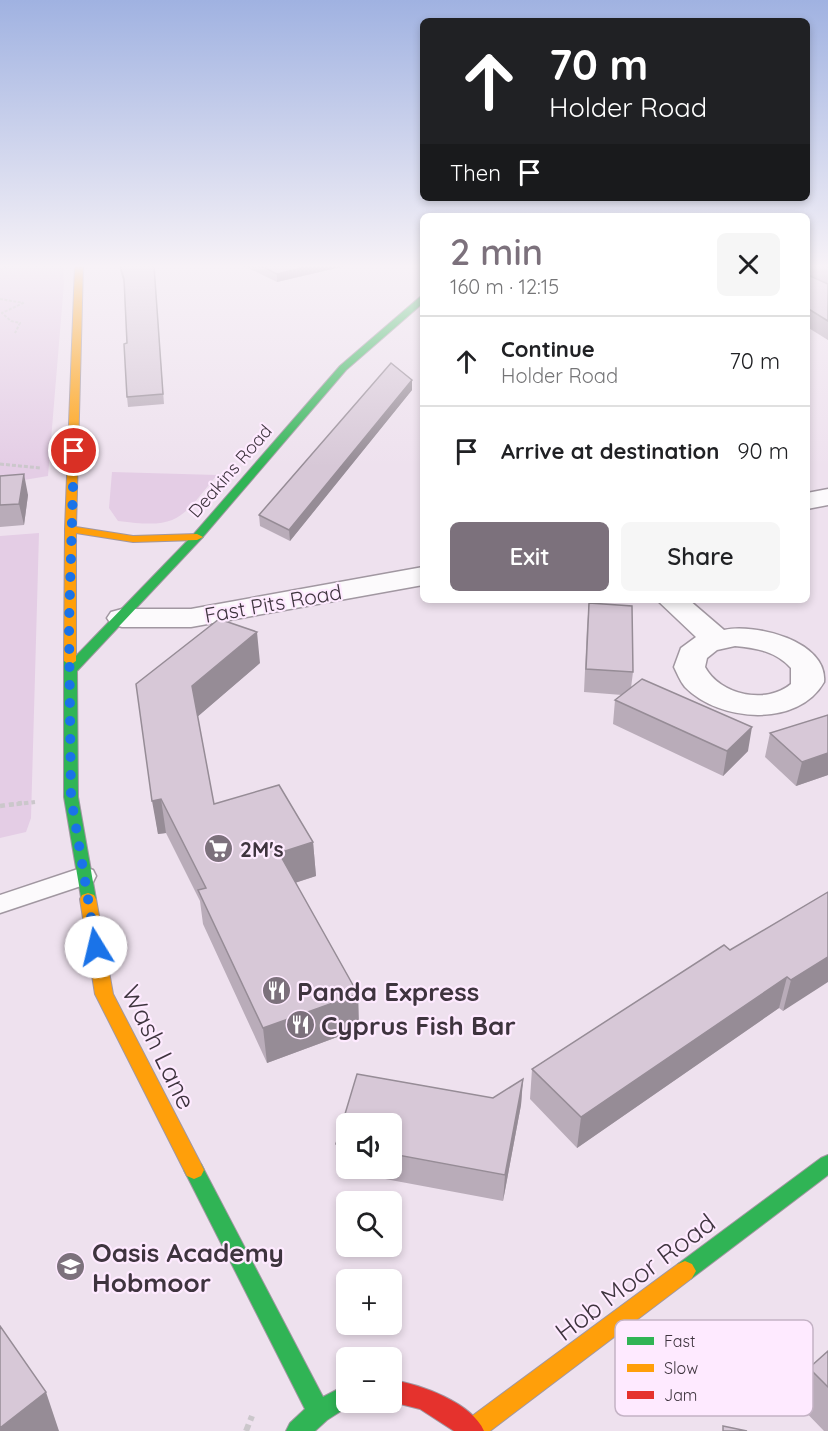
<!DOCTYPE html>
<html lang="en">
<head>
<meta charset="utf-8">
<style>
	:root { --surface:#fff; --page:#f6f6f6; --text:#202124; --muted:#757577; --line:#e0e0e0; --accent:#7c717c }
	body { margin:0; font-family:Quicksand,sans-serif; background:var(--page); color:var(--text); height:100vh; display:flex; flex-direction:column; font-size:22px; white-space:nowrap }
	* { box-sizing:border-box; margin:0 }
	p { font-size:20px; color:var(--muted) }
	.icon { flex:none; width:33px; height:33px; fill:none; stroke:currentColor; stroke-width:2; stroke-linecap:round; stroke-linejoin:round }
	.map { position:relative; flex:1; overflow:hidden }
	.details { position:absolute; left:420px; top:213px; width:390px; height:390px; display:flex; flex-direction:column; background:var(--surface); border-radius:9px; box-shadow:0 3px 9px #0003 }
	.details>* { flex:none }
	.top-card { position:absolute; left:420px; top:18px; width:390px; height:183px; border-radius:9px; box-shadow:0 3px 9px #0003; background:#202124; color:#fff; overflow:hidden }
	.fabs { position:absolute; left:336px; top:1113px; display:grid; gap:12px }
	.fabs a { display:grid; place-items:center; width:66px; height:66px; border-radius:9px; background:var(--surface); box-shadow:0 3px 9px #0003; font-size:30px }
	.pin { position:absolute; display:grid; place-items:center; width:51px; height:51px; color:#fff; margin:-26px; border:3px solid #fff; border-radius:50%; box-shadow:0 2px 6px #0007 }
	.me { position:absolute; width:66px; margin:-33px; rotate:351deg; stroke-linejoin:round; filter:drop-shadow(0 0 4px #0008) }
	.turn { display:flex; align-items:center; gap:21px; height:126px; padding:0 30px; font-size:27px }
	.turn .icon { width:78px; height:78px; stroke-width:2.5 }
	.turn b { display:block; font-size:42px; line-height:51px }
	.then { display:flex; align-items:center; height:57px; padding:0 30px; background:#0003; gap:12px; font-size:22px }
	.round { display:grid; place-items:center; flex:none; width:63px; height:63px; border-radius:9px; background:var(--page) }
	.head { display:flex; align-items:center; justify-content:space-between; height:102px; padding:0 30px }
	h1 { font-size:36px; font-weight:600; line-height:45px; color:var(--accent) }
	.button { display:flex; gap:12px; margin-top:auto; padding:12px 30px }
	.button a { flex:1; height:69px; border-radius:9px; background:var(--accent); color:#fff; font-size:24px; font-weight:600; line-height:69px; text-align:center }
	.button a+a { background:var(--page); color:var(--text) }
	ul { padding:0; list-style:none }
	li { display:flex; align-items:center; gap:18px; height:90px; padding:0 30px; border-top:2px solid var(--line) }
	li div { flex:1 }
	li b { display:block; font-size:22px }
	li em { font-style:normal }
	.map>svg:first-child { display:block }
	.green { fill:#e4cde5 }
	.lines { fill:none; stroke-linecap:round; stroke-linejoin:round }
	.lane-casing { stroke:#a197a1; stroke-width:3 }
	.street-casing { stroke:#a197a1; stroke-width:3 }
	.fast-casing { stroke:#a197a1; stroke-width:2 }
	.slow-casing { stroke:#a197a1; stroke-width:2 }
	.jam-casing { stroke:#a197a1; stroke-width:2 }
	.path-far4 { stroke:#cbc7cb; stroke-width:2; stroke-dasharray:3 1.5; stroke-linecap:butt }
	.path-far3 { stroke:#cbc7cb; stroke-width:3; stroke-dasharray:4 2; stroke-linecap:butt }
	.path-far2 { stroke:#cbc7cb; stroke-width:4; stroke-dasharray:4.5 3; stroke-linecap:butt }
	.path-far1 { stroke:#cbc7cb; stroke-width:4.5; stroke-dasharray:5 4; stroke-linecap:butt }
	.path { stroke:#cbc7cb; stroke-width:6; stroke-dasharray:7 4.5; stroke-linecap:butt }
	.lane { fill:#fcfafc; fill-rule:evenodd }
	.street { fill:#fcfafc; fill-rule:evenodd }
	.fast { fill:#30b455; fill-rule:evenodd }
	.slow { fill:#ff9f0a; fill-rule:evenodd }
	.jam { fill:#e5322d; fill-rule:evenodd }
	.wall { fill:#b9acb9; fill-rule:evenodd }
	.shaded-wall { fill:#968c96 }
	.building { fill:#d7c8d7; stroke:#968c96; stroke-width:1.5 }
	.route { stroke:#1a73e8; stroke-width:10; stroke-dasharray:0 18 }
	.labels { text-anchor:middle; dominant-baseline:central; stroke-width:4.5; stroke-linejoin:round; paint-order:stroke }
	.far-street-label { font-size:18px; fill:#3e343e; stroke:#feeaff }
	.street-label { font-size:21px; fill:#3e343e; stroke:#feeaff }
	.poi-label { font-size:21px; font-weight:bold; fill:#3e343e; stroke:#feeaff; text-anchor:start }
	.near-poi-label { font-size:26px; font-weight:bold; fill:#3e343e; stroke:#feeaff; text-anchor:start }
	.near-street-label { font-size:26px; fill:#3e343e; stroke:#feeaff }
	.key { fill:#feeaff; stroke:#c4b3c5; stroke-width:1.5 }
	.key-label { font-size:16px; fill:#3e343e }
</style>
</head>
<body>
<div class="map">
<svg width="828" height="1431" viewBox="0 0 828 1431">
	<rect width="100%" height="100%" fill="#eee1ee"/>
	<!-- green -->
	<path class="green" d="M 0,266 L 63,266 L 64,283 L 48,476 L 0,484 Z
		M 112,472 L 217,475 C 180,520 179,529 118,521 L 109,508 Z
		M 39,533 L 31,818 L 26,832 L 0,838 L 0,536 Z"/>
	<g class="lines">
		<defs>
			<path id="lane" d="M 84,867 L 93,870 L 96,876 L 93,882 L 0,913 L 0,895 Z"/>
			<path id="street" d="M 828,489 L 828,505 L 807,509 L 807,493 Z
				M 423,567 L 423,585 L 191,627 L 122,627 L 111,624 L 107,618 L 111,612 L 122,609 L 191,609 Z
				M 657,600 L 689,600 L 724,630 C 755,623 828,641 824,682 C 798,728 719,722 685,687 C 680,681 677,673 674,667 L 681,648 L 696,637 ZM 735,646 C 756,648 776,651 791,668 L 791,684 C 766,705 720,695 705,667 L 707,658 L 717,650 Z"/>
			<path id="fast" d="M 420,297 L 423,297 L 423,303 L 346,370 L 201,539 L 77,671 L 78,797 L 96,899 L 94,903 L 82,903 L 64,797 L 64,661 L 65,658 L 74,658 L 193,535 L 340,366 Z
				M 828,1155 L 828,1175 L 692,1278 L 685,1281 L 678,1278 L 674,1271 L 678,1264 L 821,1158 Z
				M 194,1161 L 201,1164 L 323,1397 L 346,1385 L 346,1402 L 355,1402 L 327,1420 L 315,1431 L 286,1431 L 290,1423 L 305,1409 L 184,1170 L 187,1164 Z"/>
			<path id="slow" d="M 75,266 L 83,266 L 76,527 L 133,536 L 197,534 L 203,537 L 197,540 L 133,542 L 76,533 L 76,661 L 70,665 L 64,661 L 65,529 Z
				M 88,893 L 94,895 L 96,899 L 113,994 L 201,1164 L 204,1170 L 201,1176 L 194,1179 L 187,1176 L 95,994 L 80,899 L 82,895 Z
				M 685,1261 L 692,1264 L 696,1271 L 692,1278 L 490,1431 L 461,1431 L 464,1422 L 678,1264 Z"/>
			<path id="jam" d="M 392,1380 C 420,1384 472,1403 484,1431 L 454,1431 L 420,1409 L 392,1402 Z"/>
		</defs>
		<!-- lane casing -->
		<use href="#lane" class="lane-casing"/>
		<!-- street casing -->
		<use href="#street" class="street-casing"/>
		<!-- fast casing -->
		<use href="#fast" class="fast-casing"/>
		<!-- slow casing -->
		<use href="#slow" class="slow-casing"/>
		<!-- jam casing -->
		<use href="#jam" class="jam-casing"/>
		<!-- path-far4 -->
		<path class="path-far4" d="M 0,269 L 13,266
			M 0,299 L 23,303 L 2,313 L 11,321 L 20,323 L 15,333"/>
		<!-- path-far3 -->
		<path class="path-far3" d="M 0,464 L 41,468"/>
		<!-- path-far2 -->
		<path class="path-far2" d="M 9,805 L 35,802"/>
		<!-- path-far1 -->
		<path class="path-far1" d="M 0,806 L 22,803"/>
		<!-- path -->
		<path class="path" d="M 246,1431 L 252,1416"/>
		<!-- lane -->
		<use href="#lane" class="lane"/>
		<!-- street -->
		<use href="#street" class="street"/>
		<!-- fast -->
		<use href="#fast" class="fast"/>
		<!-- slow -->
		<use href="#slow" class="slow"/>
		<!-- jam -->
		<use href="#jam" class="jam"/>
	</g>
	<!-- wall -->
	<path class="wall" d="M 119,266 L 154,266 L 164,404 L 128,407 L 127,397 L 127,343 L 124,284 Z
		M 244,266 L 345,266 L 277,282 Z
		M 807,266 L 828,266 L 828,340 L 807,327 Z
		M 412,380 L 412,390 L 290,541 L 260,526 L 259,515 Z
		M 0,476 L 28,495 L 24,525 L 0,527 Z
		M 589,603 L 633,672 L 631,688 L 748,751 L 723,776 L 613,724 L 615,700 L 622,695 L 584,692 L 587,626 Z
		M 260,663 L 197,717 L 214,804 L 313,842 L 316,876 L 295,883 L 358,994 L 359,1029 L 267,1063 L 203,924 L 200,901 L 166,833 L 158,834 L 136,684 Z
		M 828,715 L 828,775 L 796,786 L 765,757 L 770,733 Z
		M 828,892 L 783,1011 L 779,1008 L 577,1148 L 530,1099 L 532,1069 Z
		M 357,1074 L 493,1098 L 523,1079 L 521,1105 L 503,1201 L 337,1170 L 336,1144 ZM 346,1124 L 392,1124 L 392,1168 L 346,1168 Z
		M 828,1351 L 828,1431 L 824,1431 L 797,1403 L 809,1368 Z"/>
	<!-- shaded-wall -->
	<path class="shaded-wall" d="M 309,266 L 345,266 L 277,282 L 277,274 Z
		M 412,380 L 412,390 L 290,541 L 289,530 Z
		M 24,474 L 28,495 L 24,525 L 19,504 Z
		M 257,632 L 260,663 L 196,718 L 192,686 Z
		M 752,727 L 748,751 L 723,776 L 727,751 Z
		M 828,753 L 828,775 L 796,786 L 802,762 Z
		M 161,799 L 166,833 L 158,834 L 152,801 Z
		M 313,842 L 316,876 L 282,887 L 279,853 Z
		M 828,957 L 828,982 L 783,1011 L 791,980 Z
		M 787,977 L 779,1008 L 577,1148 L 581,1117 Z
		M 358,994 L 359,1029 L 267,1063 L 263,1028 Z
		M 523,1079 L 521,1105 L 503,1201 L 505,1175 Z
		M 46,1392 L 59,1431 L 0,1431 L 0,1428 Z"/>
	<!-- building -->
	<path class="building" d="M 120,266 L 154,266 L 163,394 L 127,397 L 124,344 L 127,343 L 124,279 Z
		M 261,266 L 309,266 L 277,274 Z
		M 807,266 L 809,266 L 808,275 L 828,284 L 828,321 L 807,308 Z
		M 391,363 L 412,380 L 289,530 L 259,515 Z
		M 24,474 L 19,504 L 0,505 L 0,476 Z
		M 589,603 L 632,606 L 633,672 L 586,669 Z
		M 219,619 L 257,632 L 192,686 L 214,804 L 279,785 L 313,842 L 279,853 L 358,994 L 263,1028 L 198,890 L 206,888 L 161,799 L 152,801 L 136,684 Z
		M 642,679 L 752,727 L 727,751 L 615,700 Z
		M 828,715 L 828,753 L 802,762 L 770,733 Z
		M 828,892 L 828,957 L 791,980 L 787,977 L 581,1117 L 532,1069 L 724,945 L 730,950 Z
		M 357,1074 L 493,1098 L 523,1079 L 505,1175 L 392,1154 L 392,1124 L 346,1124 L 346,1146 L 336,1144 Z
		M 0,1326 L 46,1392 L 0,1428 Z
		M 828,1351 L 828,1387 L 809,1368 Z
		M 723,1426 L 747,1431 L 723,1431 Z"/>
	<!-- sky -->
	<linearGradient id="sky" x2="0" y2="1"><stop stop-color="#a0b2e1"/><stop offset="0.57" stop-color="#f7f2f7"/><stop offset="1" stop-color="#f7f2f7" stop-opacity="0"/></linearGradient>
	<rect width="828" height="467" fill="url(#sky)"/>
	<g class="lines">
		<!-- route -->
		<path class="route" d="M 74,451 L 69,624 L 71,797 L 96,947"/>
	</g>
	<!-- icons -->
	<defs>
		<symbol id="supermarket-disc" viewBox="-11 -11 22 22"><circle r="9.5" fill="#7c717c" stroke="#feeaff"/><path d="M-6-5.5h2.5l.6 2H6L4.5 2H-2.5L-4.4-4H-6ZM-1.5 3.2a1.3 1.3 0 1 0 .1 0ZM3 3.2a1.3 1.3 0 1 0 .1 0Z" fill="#fff"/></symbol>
		<symbol id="restaurant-disc" viewBox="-11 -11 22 22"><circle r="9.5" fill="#7c717c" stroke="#feeaff"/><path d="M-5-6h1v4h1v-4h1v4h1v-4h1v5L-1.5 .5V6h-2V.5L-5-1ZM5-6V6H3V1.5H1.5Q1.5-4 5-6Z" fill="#fff"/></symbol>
		<symbol id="school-disc" viewBox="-11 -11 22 22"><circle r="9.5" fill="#7c717c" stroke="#feeaff"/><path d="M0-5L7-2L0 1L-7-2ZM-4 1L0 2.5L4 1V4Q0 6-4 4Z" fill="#fff"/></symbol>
	</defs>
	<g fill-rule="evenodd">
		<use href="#supermarket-disc" x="202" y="832" width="33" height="33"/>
		<use href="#restaurant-disc" x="260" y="974" width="33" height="33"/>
		<use href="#restaurant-disc" x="284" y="1008" width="33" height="33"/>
		<use href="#school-disc" x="54" y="1250" width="33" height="33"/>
	</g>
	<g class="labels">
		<!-- far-street labels -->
		<g class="far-street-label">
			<text transform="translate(230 471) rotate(-49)">Deakins Road</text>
		</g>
		<!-- street labels -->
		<g class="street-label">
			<text transform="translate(273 603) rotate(-10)">Fast Pits Road</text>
		</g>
		<!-- poi labels -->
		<g class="poi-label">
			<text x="240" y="849">2M's</text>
		</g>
		<!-- near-poi labels -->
		<g class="near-poi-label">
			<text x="297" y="991">Panda Express</text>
			<text x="321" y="1025">Cyprus Fish Bar</text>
			<text x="92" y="1252">Oasis Academy<tspan x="92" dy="30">Hobmoor</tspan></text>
		</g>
		<!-- near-street labels -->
		<g class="near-street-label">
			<text transform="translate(159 1047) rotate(64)">Wash Lane</text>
			<text transform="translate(635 1277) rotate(-37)">Hob Moor Road</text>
		</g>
	</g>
	<!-- legend -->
	<rect x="615" y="1320" width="198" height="96" rx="9" class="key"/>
	<rect x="627" y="1337" width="27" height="8" fill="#30b455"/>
	<rect x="627" y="1364" width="27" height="8" fill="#ff9f0a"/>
	<rect x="627" y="1391" width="27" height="8" fill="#e5322d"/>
	<g class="key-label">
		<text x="664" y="1347">Fast</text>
		<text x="664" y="1374">Slow</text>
		<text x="664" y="1401">Jam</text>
	</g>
</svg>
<div class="fabs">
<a><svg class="icon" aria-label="sound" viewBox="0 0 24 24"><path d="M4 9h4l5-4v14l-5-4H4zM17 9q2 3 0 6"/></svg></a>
<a><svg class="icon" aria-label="search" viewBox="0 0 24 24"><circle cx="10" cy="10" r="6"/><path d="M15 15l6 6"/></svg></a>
<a>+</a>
<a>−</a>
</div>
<div class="pin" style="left:74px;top:451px;background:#d93025"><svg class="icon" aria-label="arrive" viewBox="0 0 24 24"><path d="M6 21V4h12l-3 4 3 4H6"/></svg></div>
<svg class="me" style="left:96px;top:947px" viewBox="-20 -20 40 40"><circle r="19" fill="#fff"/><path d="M0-13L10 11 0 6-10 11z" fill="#1a73e8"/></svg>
<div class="top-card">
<div class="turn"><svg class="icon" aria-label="ahead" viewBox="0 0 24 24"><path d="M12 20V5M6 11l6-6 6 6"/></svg><div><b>70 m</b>Holder Road</div></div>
<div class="then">Then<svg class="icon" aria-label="arrive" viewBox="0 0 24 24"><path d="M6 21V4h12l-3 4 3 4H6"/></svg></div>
</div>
<section class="details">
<div class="head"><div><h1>2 min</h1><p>160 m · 12:15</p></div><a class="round"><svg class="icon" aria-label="close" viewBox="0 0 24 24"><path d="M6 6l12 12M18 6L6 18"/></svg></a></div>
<ul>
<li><svg class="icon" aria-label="ahead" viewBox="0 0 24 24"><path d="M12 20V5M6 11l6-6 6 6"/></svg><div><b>Continue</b><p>Holder Road</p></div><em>70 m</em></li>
<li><svg class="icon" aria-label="arrive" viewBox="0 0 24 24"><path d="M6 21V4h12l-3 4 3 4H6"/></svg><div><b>Arrive at destination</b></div><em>90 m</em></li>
</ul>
<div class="button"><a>Exit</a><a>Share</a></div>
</section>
</div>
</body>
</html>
